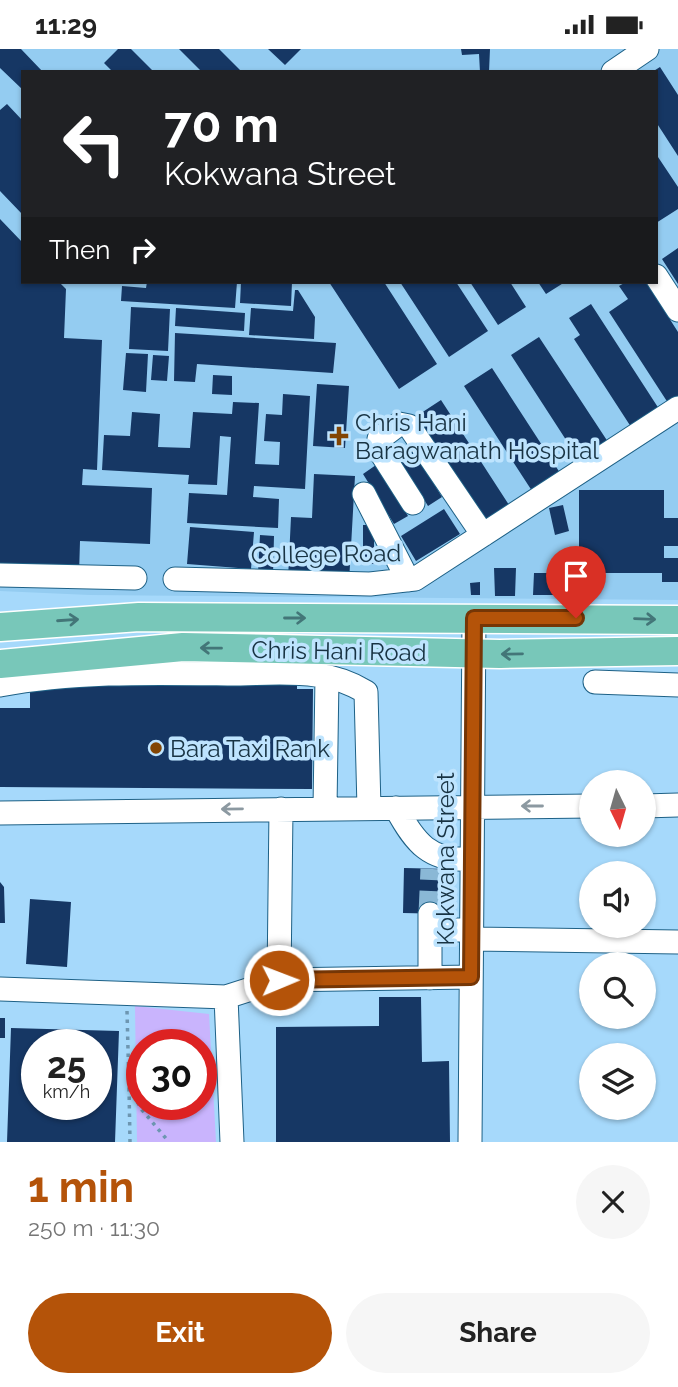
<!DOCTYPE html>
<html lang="en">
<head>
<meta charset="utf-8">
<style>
	:root { --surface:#fff; --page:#f6f6f6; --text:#222; --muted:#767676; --accent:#b45309 }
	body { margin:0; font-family:Raleway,sans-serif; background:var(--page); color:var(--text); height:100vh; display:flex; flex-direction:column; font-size:26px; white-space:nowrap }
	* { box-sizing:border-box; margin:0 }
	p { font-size:23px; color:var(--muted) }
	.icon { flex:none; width:38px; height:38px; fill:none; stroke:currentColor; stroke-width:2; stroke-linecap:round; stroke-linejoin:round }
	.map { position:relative; height:1093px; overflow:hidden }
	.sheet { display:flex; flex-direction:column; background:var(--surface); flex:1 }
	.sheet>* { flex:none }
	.guide { position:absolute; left:21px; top:21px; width:637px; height:214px; border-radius:0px; box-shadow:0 2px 5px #0004; background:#202124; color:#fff; overflow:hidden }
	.needle { width:46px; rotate:175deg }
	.tools { position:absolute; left:579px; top:721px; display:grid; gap:14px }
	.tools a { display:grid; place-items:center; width:77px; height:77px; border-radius:50%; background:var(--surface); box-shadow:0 2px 5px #0004; font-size:35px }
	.speed { position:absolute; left:21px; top:980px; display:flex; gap:14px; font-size:35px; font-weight:700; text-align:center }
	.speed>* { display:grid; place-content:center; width:91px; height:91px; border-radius:50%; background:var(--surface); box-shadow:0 2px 5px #0004; line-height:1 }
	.speed small { font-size:18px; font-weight:400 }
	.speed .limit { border:10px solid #d22; background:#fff; color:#111 }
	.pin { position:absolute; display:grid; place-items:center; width:60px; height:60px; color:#fff; margin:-72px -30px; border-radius:50% 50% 50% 0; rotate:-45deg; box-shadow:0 0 7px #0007 }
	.pin .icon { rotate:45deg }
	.me { position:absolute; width:77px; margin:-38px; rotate:89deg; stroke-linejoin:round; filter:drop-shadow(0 0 5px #0008) }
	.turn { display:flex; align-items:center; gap:24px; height:147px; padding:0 28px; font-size:32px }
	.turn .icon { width:91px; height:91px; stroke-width:2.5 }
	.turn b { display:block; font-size:49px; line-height:60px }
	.then { display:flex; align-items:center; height:66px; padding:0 28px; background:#0003; gap:14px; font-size:26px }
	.round { display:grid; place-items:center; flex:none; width:74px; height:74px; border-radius:37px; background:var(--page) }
	.headline { display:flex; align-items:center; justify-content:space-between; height:119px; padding:0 28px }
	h1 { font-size:42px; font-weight:700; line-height:52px; color:var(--accent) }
	.cta { display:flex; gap:14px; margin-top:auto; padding:14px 28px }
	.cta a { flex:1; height:80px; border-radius:42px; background:var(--accent); color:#fff; font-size:28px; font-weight:700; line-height:80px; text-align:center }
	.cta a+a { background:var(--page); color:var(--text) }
	.status { display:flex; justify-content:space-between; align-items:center; height:49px; padding:0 35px; background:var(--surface); direction:ltr }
	.status svg { height:19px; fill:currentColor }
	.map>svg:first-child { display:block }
	.built { fill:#94ccf1; fill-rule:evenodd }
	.green { fill:#c9b4fd; fill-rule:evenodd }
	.building { fill:#163764; fill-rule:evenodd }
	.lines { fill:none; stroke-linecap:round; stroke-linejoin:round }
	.minor-tunnel { stroke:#8ab8d6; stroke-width:23; stroke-dasharray:23 11; stroke-linecap:butt }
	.minor-casing { stroke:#1e6186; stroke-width:25 }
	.major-casing { stroke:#fff; stroke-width:31 }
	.path { stroke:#6d96b1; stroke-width:3.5; stroke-dasharray:3.5 5; stroke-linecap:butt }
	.minor { stroke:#fff; stroke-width:23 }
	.major { stroke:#78c7b9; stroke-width:28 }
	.oneway { stroke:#437678 }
	.oneway2 { stroke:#8c99a1 }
	.route-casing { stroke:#753606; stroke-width:18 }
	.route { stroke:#b45309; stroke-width:12 }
	.poi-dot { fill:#824504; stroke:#bee4fe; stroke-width:2.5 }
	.labels { text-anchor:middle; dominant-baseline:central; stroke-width:7; stroke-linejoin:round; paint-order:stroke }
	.poi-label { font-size:24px; fill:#183343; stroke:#bee4fe; text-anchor:start }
	.street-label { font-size:24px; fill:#183343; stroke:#bee4fe }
</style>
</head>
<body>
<div class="status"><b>11:29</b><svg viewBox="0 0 49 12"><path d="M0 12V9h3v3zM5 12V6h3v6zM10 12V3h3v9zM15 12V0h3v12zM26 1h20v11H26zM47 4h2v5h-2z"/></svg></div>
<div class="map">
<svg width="678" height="1093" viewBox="0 0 678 1093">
	<rect width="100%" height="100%" fill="#a6d9fb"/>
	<!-- built -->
	<path class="built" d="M 0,0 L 678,0 L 678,551 L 90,546 L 0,542 ZM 23,23 L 656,23 L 656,233 L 23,233 Z"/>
	<!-- green -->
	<path class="green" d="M 135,957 L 209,965 L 216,1093 L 137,1093 ZM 142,996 L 201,996 L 201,1055 L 142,1055 Z"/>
	<!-- building -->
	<path class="building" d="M 0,0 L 21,0 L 43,23 L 23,23 L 23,41 L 0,19 Z
		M 118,0 L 131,0 L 154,23 L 113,23 L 104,14 Z
		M 179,0 L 219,0 L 242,23 L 202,23 Z
		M 268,0 L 301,0 L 285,16 Z
		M 461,0 L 490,0 L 489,23 L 480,23 L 479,5 L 462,6 Z
		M 660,18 L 678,46 L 678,107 L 656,73 L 656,23 L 652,23 Z
		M 7,55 L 23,72 L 23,166 L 0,142 L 0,61 Z
		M 656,105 L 678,138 L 678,160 L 656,174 Z
		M 0,170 L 23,194 L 23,233 L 59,233 L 66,240 L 64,289 L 102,291 L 97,421 L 83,420 L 82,436 L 152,439 L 150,495 L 80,492 L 79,526 L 0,522 Z
		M 678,199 L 678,235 L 662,210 Z
		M 147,233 L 237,233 L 235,259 L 121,252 L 122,237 L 146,239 Z
		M 241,233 L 292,233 L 291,257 L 240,254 Z
		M 329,233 L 384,233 L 437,315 L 399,340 Z
		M 400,233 L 456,233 L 488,282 L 449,308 Z
		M 470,233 L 510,233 L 526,258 L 498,276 Z
		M 538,233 L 565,233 L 546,245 Z
		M 626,233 L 646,233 L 678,283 L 678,352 L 670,357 L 609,263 L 628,250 L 619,237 Z
		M 295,241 L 298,241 L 315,268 L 314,290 L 249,286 L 251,259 L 293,262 Z
		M 591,255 L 661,363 L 633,381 L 574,290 L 580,286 L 569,269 Z
		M 131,258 L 170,260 L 168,302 L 129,300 Z
		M 176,259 L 245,264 L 244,282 L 175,277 Z
		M 175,284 L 336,294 L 333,324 L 197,315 L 195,333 L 174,332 Z
		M 539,288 L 610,396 L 581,414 L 511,306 Z
		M 126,304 L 148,305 L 146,343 L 123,341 Z
		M 153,306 L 169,307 L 167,332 L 151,331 Z
		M 492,319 L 562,427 L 534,445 L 464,337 Z
		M 213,326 L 232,327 L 232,346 L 212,345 Z
		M 317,335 L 349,337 L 345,399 L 313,397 Z
		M 283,345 L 310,347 L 305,440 L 254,437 L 253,448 L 279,450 L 278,479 L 187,474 L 189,444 L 227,446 L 231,388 L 220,387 L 217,436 L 188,435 L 189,426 L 102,421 L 104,386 L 130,387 L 132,363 L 160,365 L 158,398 L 190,399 L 193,363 L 232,365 L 233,353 L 259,354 L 255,415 L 279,416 L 280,393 L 264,392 L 266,365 L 282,366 Z
		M 441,351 L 511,459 L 482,478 L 412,370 Z
		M 410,396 L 442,448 L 428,457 L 396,405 Z
		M 376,416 L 408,467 L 394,475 L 363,425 Z
		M 314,425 L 355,427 L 349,533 L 288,530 L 291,468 L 312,469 Z
		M 579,441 L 664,441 L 664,469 L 678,469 L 678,497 L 664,497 L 664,509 L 678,509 L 678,533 L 662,533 L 662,524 L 579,524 Z
		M 563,456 L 569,482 L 555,486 L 549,459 Z
		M 444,460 L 460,485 L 416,512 L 401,487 Z
		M 363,476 L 374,476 L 374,515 L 363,515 Z
		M 190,478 L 254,483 L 251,520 L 187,515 Z
		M 260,486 L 274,487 L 273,526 L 258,525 Z
		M 494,519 L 516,519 L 515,547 L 495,547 Z
		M 534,524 L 557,524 L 556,546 L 533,546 Z
		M 480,533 L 480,546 L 471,546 L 470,534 Z
		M 34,634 L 297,636 L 297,640 L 313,640 L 312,740 L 0,738 L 0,659 L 30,659 L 30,638 Z
		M 404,819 L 449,820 L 449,865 L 403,864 Z
		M 0,833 L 4,838 L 5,874 L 0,874 Z
		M 30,850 L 71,853 L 67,918 L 26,915 Z
		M 379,948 L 421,948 L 422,1013 L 449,1012 L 450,1093 L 276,1093 L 276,978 L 379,977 Z
		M 0,969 L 5,969 L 5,989 L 0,989 Z
		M 11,979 L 119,982 L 115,1093 L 7,1093 ZM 37,996 L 96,996 L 96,1055 L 37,1055 Z"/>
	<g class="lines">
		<!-- minor-tunnel -->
		<path class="minor-tunnel" d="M 430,865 L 432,820"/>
		<defs>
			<path id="minor" d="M 613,23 L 647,0
				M 656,227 L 678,261
				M 364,445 L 408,531
				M 413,454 L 378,399 L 379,390 L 399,375 L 409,377 L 483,486
				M 0,526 L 135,529
				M 175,530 L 370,535 L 415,530 L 678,359
				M 595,633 L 678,636
				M 0,636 C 75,622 154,624 230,625 C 258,625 289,622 316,626 C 334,628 351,634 366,643 L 369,759
				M 644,757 L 678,756
				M 325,759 L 327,628
				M 396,759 C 415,794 430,813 471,810
				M 0,764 L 592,757
				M 430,881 L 471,881
				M 471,890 L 678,893
				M 430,929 L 430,865
				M 279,931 L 281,760
				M 0,940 L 226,948 L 279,931 L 471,928
				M 226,948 L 232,1093
				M 470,1093 L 474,569"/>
			<path id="major" d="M 0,578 L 139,568 L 678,571
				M 0,615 L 183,598 L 500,605 L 678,602"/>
		</defs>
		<!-- minor casing -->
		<use href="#minor" class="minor-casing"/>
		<!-- major casing -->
		<use href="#major" class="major-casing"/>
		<!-- path -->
		<path class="path" d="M 127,962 L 129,1039 L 142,1061 L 169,1093
			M 129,1039 L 130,1093"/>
		<!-- minor -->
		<use href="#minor" class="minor"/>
		<!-- major -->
		<use href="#major" class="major"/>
	</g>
	<!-- one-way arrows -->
	<defs><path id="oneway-shaft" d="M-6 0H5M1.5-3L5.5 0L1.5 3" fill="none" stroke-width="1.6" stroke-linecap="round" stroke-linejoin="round" transform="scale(1.75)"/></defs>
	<g class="oneway">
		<use href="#oneway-shaft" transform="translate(295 569)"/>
		<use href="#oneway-shaft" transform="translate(645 570) rotate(2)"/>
		<use href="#oneway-shaft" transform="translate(68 571) rotate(-4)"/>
		<use href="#oneway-shaft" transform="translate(211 599) rotate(-179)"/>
		<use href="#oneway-shaft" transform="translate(512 605) rotate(179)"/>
	</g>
	<g class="oneway2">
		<use href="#oneway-shaft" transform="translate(532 757) rotate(180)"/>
		<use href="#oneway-shaft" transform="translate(232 760) rotate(179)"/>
	</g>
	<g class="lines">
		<defs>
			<path id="route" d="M 279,931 L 471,928 L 474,569 L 576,569"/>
		</defs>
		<!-- route casing -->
		<use href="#route" class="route-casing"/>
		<!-- route -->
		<use href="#route" class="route"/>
	</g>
	<!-- markers -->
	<g class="poi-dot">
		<path d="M335.5 376.5h7v7h7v7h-7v7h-7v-7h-7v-7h7z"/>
		<circle cx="156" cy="699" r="7"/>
	</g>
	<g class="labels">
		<!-- poi labels -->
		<g class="poi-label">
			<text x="355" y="373">Chris Hani<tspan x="355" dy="28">Baragwanath Hospital</tspan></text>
			<text x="170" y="699">Bara Taxi Rank</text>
		</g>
		<!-- street labels -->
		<g class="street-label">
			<text transform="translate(326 505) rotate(-1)">College Road</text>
			<text transform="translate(339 602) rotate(1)">Chris Hani Road</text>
			<text transform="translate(445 810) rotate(-90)">Kokwana Street</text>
		</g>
	</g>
</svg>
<div class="tools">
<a><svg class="needle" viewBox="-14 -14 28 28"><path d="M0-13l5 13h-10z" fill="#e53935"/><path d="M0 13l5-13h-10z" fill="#767676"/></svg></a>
<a><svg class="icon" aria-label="sound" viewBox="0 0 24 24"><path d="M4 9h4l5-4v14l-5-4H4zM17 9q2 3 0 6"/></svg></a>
<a><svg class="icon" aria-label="search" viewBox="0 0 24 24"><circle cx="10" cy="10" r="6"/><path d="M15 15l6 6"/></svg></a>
<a><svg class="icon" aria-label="layers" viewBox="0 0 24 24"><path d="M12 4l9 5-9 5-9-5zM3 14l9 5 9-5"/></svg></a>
</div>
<div class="speed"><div>25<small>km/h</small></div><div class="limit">30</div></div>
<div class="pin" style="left:576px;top:569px;background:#d93025"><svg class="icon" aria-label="arrive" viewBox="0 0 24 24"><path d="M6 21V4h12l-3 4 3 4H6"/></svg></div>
<svg class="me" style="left:279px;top:931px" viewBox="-20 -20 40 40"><circle r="17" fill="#b45309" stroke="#fff" stroke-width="3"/><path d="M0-11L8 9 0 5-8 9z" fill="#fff"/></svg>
<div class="guide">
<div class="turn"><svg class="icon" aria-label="left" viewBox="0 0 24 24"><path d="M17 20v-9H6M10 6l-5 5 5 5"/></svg><div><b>70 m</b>Kokwana Street</div></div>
<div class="then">Then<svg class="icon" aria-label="right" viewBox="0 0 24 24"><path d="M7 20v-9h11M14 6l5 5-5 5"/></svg></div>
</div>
</div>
<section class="sheet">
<div class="headline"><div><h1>1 min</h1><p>250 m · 11:30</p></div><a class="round"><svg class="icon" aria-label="close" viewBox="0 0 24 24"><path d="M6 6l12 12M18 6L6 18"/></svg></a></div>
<div class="cta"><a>Exit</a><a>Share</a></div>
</section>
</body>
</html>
